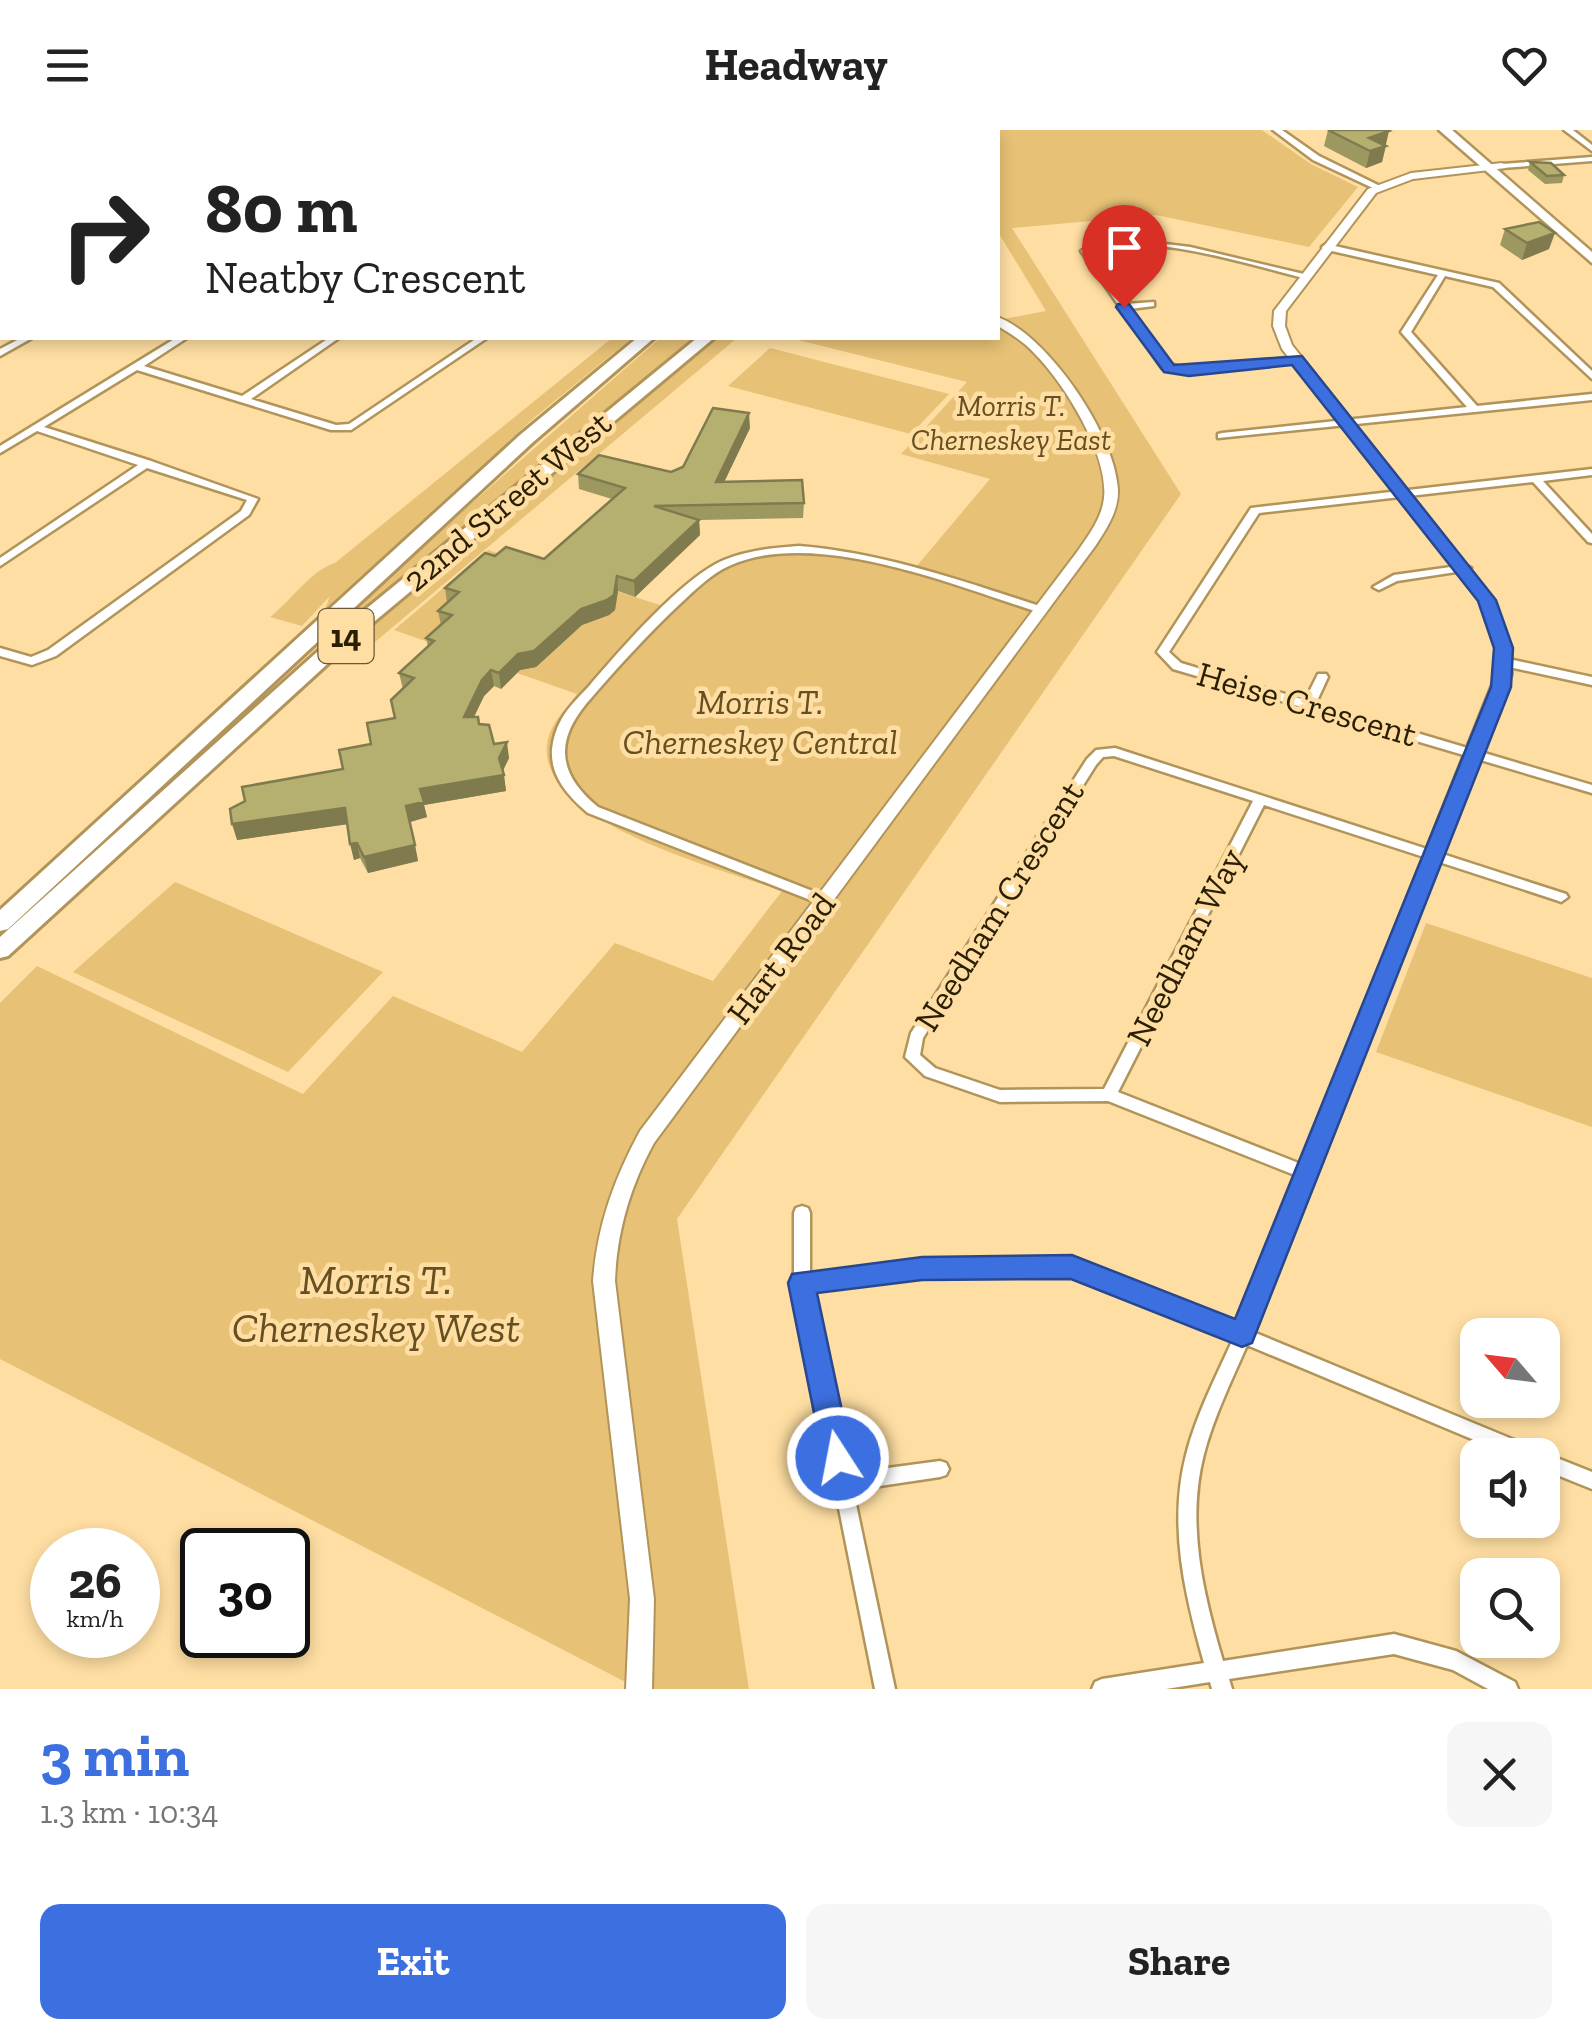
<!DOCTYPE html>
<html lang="en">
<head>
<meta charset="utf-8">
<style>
	:root { --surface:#fff; --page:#f6f6f6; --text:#222; --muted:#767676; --accent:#3c6fdf }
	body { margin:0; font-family:"Zilla Slab",serif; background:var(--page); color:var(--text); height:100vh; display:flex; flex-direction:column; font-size:38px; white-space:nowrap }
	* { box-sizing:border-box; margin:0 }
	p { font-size:32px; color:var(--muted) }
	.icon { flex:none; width:55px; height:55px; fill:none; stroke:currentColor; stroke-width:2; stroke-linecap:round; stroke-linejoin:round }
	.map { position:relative; height:1559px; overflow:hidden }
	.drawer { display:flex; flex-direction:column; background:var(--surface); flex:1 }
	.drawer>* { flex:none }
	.top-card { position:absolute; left:0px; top:0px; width:1000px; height:210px; box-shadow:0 5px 15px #0003; background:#fff; color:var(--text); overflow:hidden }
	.needle { width:65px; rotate:298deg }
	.fabs { position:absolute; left:1460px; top:1188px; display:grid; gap:20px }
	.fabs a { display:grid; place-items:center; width:100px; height:100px; border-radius:20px; background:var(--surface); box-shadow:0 5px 15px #0003; font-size:50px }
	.speed { position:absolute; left:30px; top:1398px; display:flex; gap:20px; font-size:50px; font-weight:700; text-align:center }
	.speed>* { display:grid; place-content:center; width:130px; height:130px; border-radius:50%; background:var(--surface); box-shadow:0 5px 15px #0003; line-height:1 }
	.speed small { font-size:25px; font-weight:400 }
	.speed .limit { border:5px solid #111; border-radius:15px; background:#fff; color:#111 }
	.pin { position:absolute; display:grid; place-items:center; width:85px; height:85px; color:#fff; margin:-102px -42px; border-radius:50% 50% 50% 0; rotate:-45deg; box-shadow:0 0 10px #0007 }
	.pin .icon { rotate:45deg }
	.me { position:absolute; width:110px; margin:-55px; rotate:349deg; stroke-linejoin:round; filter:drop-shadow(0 0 8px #0008) }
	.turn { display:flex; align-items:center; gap:35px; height:210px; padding:0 40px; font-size:45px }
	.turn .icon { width:130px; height:130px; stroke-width:2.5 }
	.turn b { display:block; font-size:70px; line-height:85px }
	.round { display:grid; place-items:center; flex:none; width:105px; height:105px; border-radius:20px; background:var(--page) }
	.overview { display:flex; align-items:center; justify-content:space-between; height:170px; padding:0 40px }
	h1 { font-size:60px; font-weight:700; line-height:75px; color:var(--accent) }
	.primary-button { display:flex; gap:20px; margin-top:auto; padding:20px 40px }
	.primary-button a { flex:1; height:115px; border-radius:20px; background:var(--accent); color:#fff; font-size:40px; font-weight:700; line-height:115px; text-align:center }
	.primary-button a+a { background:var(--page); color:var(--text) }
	header { display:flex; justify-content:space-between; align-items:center; height:130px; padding:0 40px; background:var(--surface); font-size:45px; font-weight:700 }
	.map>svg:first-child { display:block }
	.green { fill:#e7c176 }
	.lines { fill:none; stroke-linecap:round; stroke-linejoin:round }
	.minor-casing { stroke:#b19459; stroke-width:5 }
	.tertiary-casing { stroke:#b19459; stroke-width:4 }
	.secondary-casing { stroke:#b19459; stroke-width:5 }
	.trunk-casing { stroke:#b19459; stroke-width:6 }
	.minor { fill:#fff; fill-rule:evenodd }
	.tertiary { fill:#fff; fill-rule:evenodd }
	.secondary { fill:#fff; fill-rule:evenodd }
	.trunk { fill:#fff; fill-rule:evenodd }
	.wall { fill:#9d9760 }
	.shaded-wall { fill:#7f7b4e }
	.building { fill:#b6b070; stroke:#7f7b4e; stroke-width:2.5 }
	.route { fill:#3c6fdf; stroke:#274891; stroke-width:2.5 }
	.labels { text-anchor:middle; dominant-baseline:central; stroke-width:9; stroke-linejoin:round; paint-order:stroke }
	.far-park-label { font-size:30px; font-style:italic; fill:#664f20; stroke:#fedea2 }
	.shield { fill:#fedea2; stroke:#6a5834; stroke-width:2.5 }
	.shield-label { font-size:32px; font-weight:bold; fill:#2a1e05 }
	.street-label { font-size:35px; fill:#2a1e05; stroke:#fedea2 }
	.park-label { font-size:35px; font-style:italic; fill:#664f20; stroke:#fedea2 }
	.near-park-label { font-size:42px; font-style:italic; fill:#664f20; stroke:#fedea2 }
</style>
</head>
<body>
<header><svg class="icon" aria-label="menu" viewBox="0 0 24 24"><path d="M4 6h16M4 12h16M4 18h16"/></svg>Headway<svg class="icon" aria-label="heart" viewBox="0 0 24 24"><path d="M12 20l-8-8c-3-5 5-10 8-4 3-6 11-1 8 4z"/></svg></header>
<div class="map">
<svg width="1592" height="1559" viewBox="0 0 1592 1559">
	<rect width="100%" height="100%" fill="#fedea2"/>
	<!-- green -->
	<path class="green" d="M 982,0 L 1262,0 L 1311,34 L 1358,57 L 1309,117 L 1156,85 L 1012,98 L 1181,364 L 677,1089 L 749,1559 L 639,1559 L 0,1229 L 0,873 L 37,836 L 303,964 L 393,866 L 522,922 L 615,813 L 713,851 L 782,761 C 723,739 539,694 547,615 C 549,595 566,579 577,564 L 394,500 L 488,420 L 663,476 C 748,394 811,409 916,437 L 990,349 L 901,324 L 967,252 L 790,208 L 998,208 L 998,190 L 1046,181 L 998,102 L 998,2 Z
		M 612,208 L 632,208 L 535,287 L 325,479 L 330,466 L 302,496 L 270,487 C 292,470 311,440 335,433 Z
		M 660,208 L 694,208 L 330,506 L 323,504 Z
		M 716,208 L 737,208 L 369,517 L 350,513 Z
		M 770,218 L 949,264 L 911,304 L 728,256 Z
		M 175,752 L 383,842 L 288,942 L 73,842 Z
		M 1426,793 L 1592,848 L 1592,997 L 1376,922 Z"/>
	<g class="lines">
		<defs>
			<path id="minor" d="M 72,0 L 83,0 L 80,2 L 70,2 Z
				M 525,0 L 535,0 L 532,2 L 523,2 Z
				M 652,0 L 669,0 L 672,2 L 657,2 Z
				M 1273,0 L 1282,0 L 1319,26 L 1382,57 L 1375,59 L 1313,30 Z
				M 1564,0 L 1573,0 L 1592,15 L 1592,21 Z
				M 1592,27 L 1592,31 L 1502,38 L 1498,36 L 1502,34 Z
				M 0,36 L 2,36 L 2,41 L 0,41 Z
				M 1125,109 L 1190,117 L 1308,145 L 1304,148 C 1251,135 1139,99 1090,122 L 1126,174 L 1154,172 L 1154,176 L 1130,179 L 1168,234 L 1189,238 L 1296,227 L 1301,230 L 1299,232 L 1189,244 L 1162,238 L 1081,121 L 1098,112 Z
				M 1326,114 L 1499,153 L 1592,241 L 1592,249 L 1493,157 L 1445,146 L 1411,202 L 1477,276 L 1592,264 L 1592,270 L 1218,308 L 1218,304 L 1222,303 L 1467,277 L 1401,202 L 1438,145 L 1323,119 L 1322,117 Z
				M 2,138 L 2,144 L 0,145 L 0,139 Z
				M 21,208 L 32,208 L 0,226 L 0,219 Z
				M 176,208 L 187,208 L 144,236 L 242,266 L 329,208 L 339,208 L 251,269 L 336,295 L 349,294 L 477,208 L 487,208 L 351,300 L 331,300 L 137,240 L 44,297 L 151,331 L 258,369 L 249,385 L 56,526 L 32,535 L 0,526 L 0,518 L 31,527 L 48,520 L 241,381 L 247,370 L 147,338 L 0,436 L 0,428 L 138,335 L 37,301 L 0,323 L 0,316 Z
				M 1592,339 L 1592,345 L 1543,351 L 1592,404 L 1592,413 L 1588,412 L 1533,352 L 1259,383 L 1169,522 L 1181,533 L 1305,570 L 1318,544 L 1326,544 L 1328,547 L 1316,573 L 1592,655 L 1592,663 L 1173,539 L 1157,522 L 1251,378 Z
				M 799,416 C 884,423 962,451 1043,477 L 1045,479 L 1039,482 L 1035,481 C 953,455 813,397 729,436 C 711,444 695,460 681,473 C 647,505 616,539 586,574 C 554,613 559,645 598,677 L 828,767 L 830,770 L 828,773 L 823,775 L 588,683 C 569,667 550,647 552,619 C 553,609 556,599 561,590 C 568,577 580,566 590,555 C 620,520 683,447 724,430 C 749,420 773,418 799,416 Z
				M 1465,435 L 1471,438 L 1469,440 L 1397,451 L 1379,460 L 1373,457 L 1394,445 Z
				M 1504,528 L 1592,547 L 1592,555 L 1500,535 L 1498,532 Z
				M 1115,618 L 1566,764 L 1568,767 L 1561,772 L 1556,770 L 1264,675 L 1118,962 L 1311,1038 L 1313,1043 L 1311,1048 L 1305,1049 L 1108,971 L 1000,972 L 925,946 L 905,927 L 911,903 L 1087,629 L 1096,620 ZM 1114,626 L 1253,671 L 1104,959 L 1000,960 L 935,938 L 920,925 L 923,908 L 1096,635 L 1103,627 Z
				M 802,1076 L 808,1078 L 810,1083 L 810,1145 L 922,1131 L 1084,1132 L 1536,1319 L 1538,1323 L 1542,1322 L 1592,1342 L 1592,1359 L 1542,1339 L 1542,1325 L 1510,1325 L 1247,1215 C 1232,1250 1214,1286 1204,1324 C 1186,1393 1203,1464 1223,1531 L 1394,1504 L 1456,1521 L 1515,1552 L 1518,1559 L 1488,1559 L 1453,1540 L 1394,1524 L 1229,1549 L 1232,1559 L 1212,1559 L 1210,1552 L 1166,1559 L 1092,1559 L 1095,1552 L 1102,1549 L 1204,1533 C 1185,1466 1168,1395 1186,1325 C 1196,1285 1216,1247 1233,1209 L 1083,1146 L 922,1145 L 812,1159 L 850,1343 L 940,1331 L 946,1333 L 949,1339 L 946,1345 L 940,1347 L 853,1360 L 895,1559 L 875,1559 L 794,1153 L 794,1083 L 796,1078 Z"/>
			<path id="tertiary" d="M 1502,33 L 1507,36 L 1506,38 L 1413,49 L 1376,63 L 1286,181 L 1285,196 L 1292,215 L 1494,470 L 1510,518 L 1512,544 L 1254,1205 L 1251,1212 L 1243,1215 L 1235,1212 L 1232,1205 L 1496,544 L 1496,518 L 1480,471 L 1282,219 L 1273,196 L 1274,181 L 1368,59 L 1411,43 Z
				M 998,187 C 1049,207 1115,305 1118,359 C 1119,380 1107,398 1096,415 L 654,1013 C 630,1057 617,1101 615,1151 L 654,1469 L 652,1559 L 626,1559 L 630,1469 L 593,1151 C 597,1096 614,1049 640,1001 L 1077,422 C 1088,406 1102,388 1104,368 C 1109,325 1064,253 1035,224 C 1024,212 1011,204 998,196 Z"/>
			<path id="secondary" d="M 1439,0 L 1452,0 L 1592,122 L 1592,133 Z"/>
			<path id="trunk" d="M 637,208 L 654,208 L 532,313 L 8,799 L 0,801 L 0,780 L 520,305 Z
				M 697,208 L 714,208 L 369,496 L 8,826 L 0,828 L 0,807 L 355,488 Z"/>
		</defs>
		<!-- minor casing -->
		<use href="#minor" class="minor-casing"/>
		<!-- tertiary casing -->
		<use href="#tertiary" class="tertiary-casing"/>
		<!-- secondary casing -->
		<use href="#secondary" class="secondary-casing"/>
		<!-- trunk casing -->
		<use href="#trunk" class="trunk-casing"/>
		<!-- minor -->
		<use href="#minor" class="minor"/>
		<!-- tertiary -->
		<use href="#tertiary" class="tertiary"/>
		<!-- secondary -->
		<use href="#secondary" class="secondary"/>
		<!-- trunk -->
		<use href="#trunk" class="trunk"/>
	</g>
	<!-- wall -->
	<path class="wall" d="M 1328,0 L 1386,16 L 1382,32 L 1366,38 L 1324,16 Z
		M 1530,32 L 1564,45 L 1562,53 L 1545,54 L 1528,40 Z
		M 1505,99 L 1549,119 L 1522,130 L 1500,115 Z
		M 750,298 L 724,352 L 804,373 L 803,388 L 699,390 L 700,405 L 635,467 L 618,461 L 615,480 L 609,485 L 582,495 L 536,537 L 520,540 L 501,559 L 494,556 L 484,566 L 474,587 L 494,614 L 509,628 L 503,641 L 506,661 L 424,675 L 427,687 L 410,692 L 418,731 L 368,743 L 360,728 L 354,730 L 347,694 L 237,710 L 343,639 L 371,614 L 395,588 L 403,559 L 399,543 L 428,517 L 426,508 L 441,495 L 438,481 L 447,473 L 445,458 L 495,426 L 544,429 L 612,369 L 579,359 L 578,344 L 671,342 Z"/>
	<!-- shaded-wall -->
	<path class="shaded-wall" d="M 1389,1 L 1382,32 L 1366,38 L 1370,21 L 1369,8 Z
		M 1555,103 L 1549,119 L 1522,130 L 1527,113 Z
		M 749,283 L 750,298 L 717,367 L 716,352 Z
		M 699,390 L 700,405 L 635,467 L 634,451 Z
		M 617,446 L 618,461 L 615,480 L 609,485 L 582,495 L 536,537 L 520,540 L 501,559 L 499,543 L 518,524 Z
		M 491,540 L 494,556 L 484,566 L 466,603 L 464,587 L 482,550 Z
		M 507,612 L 509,628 L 501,644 L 499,628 Z
		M 504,645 L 506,661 L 424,675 L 427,687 L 410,692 L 406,676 L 420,659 Z
		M 345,678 L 349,694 L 237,710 L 232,694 Z
		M 357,713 L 360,728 L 354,730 L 350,714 Z
		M 415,715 L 418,731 L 368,743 L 364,727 Z"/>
	<!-- building -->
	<path class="building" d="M 1328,0 L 1386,0 L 1389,1 L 1369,8 L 1386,16 L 1370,21 Z
		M 1530,32 L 1551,33 L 1564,45 L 1547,46 Z
		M 1539,92 L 1555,103 L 1527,113 L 1505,99 Z
		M 713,278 L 749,283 L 716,352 L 802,350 L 804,373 L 654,376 L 699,390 L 634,451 L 617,446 L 614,465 L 607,470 L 581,479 L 534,521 L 518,524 L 499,543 L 491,540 L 482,550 L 464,587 L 478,587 L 479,594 L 489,595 L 494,614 L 507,612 L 499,628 L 504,645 L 420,659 L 424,672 L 406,676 L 415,715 L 364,727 L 357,713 L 350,714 L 345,678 L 232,694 L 230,679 L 245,671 L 242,657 L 343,639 L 339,620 L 371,614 L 367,593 L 395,588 L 391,570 L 414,548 L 399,543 L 434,511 L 426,508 L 452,485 L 438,481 L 459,462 L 445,458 L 485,423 L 495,426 L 506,417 L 544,429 L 625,358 L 578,344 L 599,325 L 671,342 L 683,337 Z"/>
	<!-- route -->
	<path class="route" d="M 1118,174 L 1129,174 L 1174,235 L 1302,226 L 1496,470 L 1513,518 L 1511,557 L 1252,1213 L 1242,1217 L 1071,1149 L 922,1150 L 817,1163 L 852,1328 L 848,1338 L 838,1342 L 827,1338 L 823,1328 L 788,1153 L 792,1144 L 922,1127 L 1072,1125 L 1235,1189 L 1491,557 L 1494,518 L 1478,471 L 1292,235 L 1189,246 L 1164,242 L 1116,177 Z"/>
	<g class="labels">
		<!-- far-park labels -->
		<g class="far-park-label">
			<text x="1011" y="276">Morris T.<tspan x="1011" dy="34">Cherneskey East</tspan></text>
		</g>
		<!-- shield labels -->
		<rect class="shield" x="318.5" y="479" width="55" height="54" rx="8"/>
		<g class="shield-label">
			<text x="346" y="506">14</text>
		</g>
		<!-- street labels -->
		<g class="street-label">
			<text transform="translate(507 371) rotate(-40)">22nd Street West</text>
			<text transform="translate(1307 574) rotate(16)">Heise Crescent</text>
			<text transform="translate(999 776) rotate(-58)">Needham Crescent</text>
			<text transform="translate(1185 817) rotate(-63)">Needham Way</text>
			<text transform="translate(781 828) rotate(-53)">Hart Road</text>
		</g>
		<!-- park labels -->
		<g class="park-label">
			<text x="760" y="572">Morris T.<tspan x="760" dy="40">Cherneskey Central</tspan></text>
		</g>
		<!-- near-park labels -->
		<g class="near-park-label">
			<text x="376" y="1149">Morris T.<tspan x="376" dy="48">Cherneskey West</tspan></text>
		</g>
	</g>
</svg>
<div class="fabs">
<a><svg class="needle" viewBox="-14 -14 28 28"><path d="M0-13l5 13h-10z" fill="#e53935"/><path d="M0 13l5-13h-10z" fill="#767676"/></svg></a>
<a><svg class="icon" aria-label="sound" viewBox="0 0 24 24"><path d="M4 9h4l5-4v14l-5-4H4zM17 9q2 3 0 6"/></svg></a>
<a><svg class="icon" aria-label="search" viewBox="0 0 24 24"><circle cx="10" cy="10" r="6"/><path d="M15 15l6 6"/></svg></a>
</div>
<div class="speed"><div>26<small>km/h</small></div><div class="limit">30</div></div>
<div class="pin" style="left:1124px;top:177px;background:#d93025"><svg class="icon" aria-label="arrive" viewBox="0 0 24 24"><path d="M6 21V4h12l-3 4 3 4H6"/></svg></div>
<svg class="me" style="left:838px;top:1328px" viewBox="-20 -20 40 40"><circle r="17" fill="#3c6fdf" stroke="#fff" stroke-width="3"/><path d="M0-11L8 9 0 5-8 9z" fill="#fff"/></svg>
<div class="top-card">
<div class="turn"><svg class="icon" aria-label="right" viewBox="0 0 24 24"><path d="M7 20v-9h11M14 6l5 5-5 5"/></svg><div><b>80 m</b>Neatby Crescent</div></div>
</div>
</div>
<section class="drawer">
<div class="overview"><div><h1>3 min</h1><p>1.3 km · 10:34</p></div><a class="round"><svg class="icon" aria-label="close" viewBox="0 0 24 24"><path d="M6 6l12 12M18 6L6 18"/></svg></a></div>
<div class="primary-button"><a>Exit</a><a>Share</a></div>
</section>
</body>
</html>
